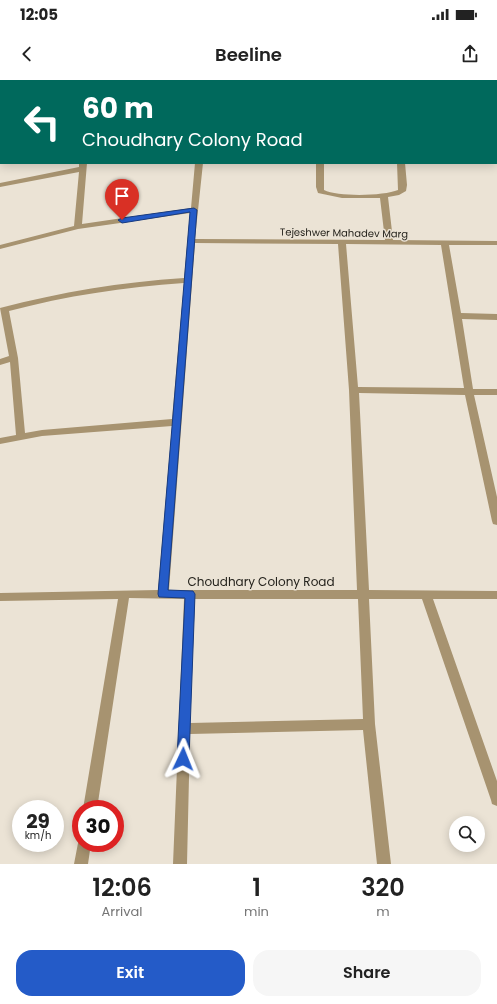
<!DOCTYPE html>
<html lang="en">
<head>
<meta charset="utf-8">
<style>
	:root { --surface:#fff; --page:#f6f6f6; --text:#222; --muted:#767676; --accent:#245bc8 }
	body { margin:0; font-family:Poppins,sans-serif; background:var(--page); color:var(--text); height:100vh; display:flex; flex-direction:column; font-size:15px; white-space:nowrap }
	* { box-sizing:border-box; margin:0 }
	p { font-size:13px; color:var(--muted) }
	.icon { flex:none; width:22px; height:22px; fill:none; stroke:currentColor; stroke-width:2; stroke-linecap:round; stroke-linejoin:round }
	.map { position:relative; height:784px; overflow:hidden }
	.details { display:flex; flex-direction:column; background:var(--surface); flex:1 }
	.details>* { flex:none }
	.hud { position:absolute; left:0px; top:0px; width:497px; height:84px; box-shadow:0 2px 10px #0003; background:#00695c; color:#fff; overflow:hidden }
	.fabs { position:absolute; left:449px; top:736px; display:grid; gap:8px }
	.fabs a { display:grid; place-items:center; width:36px; height:36px; border-radius:50%; background:var(--surface); box-shadow:0 2px 10px #0003; font-size:20px }
	.speed { position:absolute; left:12px; top:720px; display:flex; gap:8px; font-size:20px; font-weight:700; text-align:center }
	.speed>* { display:grid; place-content:center; width:52px; height:52px; border-radius:50%; background:var(--surface); box-shadow:0 2px 10px #0003; line-height:1 }
	.speed small { font-size:10px; font-weight:400 }
	.speed .limit { border:6px solid #d22; background:#fff; color:#111 }
	.pin { position:absolute; display:grid; place-items:center; width:34px; height:34px; color:#fff; margin:-41px -17px; border-radius:50% 50% 50% 0; rotate:-45deg; box-shadow:0 0 4px #0007 }
	.pin .icon { rotate:45deg }
	.me { position:absolute; width:44px; margin:-22px; rotate:2deg; stroke-linejoin:round; filter:drop-shadow(0 0 3px #0008) }
	.turn { display:flex; align-items:center; gap:14px; height:84px; padding:0 16px; font-size:18px }
	.turn .icon { width:52px; height:52px; stroke-width:2.5 }
	.turn b { display:block; font-size:28px; line-height:34px }
	.eta { display:flex; justify-content:space-evenly; align-items:center; height:68px; text-align:center }
	.eta b { font-size:24px; font-weight:600; line-height:28px }
	.button { display:flex; gap:8px; margin-top:auto; padding:8px 16px }
	.button a { flex:1; height:46px; border-radius:16px; background:var(--accent); color:#fff; font-size:16px; font-weight:600; line-height:46px; text-align:center }
	.button a+a { background:var(--page); color:var(--text) }
	.status { display:flex; justify-content:space-between; align-items:center; height:28px; padding:0 20px; background:var(--surface); direction:ltr }
	.status svg { height:11px; fill:currentColor }
	header { display:flex; justify-content:space-between; align-items:center; height:52px; padding:0 16px; background:var(--surface); font-size:18px; font-weight:600 }
	.map>svg:first-child { display:block }
	.lines { fill:none; stroke-linecap:round; stroke-linejoin:round }
	.street { fill:#a79370; fill-rule:evenodd }
	.route { fill:#245bc8; stroke:#173b82 }
	.labels { text-anchor:middle; dominant-baseline:central; stroke-width:3; stroke-linejoin:round; paint-order:stroke }
	.far-street-label { font-size:10px; fill:#24221c; stroke:#ebe3d5 }
	.street-label { font-size:12px; fill:#24221c; stroke:#ebe3d5 }
</style>
</head>
<body>
<div class="status"><b>12:05</b><svg viewBox="0 0 49 12"><path d="M0 12V9h3v3zM5 12V6h3v6zM10 12V3h3v9zM15 12V0h3v12zM26 1h20v11H26zM47 4h2v5h-2z"/></svg></div>
<header><svg class="icon" aria-label="back" viewBox="0 0 24 24"><path d="M15 5l-7 7 7 7"/></svg>Beeline<svg class="icon" aria-label="share" viewBox="0 0 24 24"><path d="M12 15V3M7 8l5-5 5 5M5 13v7h14v-7"/></svg></header>
<div class="map">
<svg width="497" height="784" viewBox="0 0 497 784">
	<rect width="100%" height="100%" fill="#ebe3d5"/>
	<g class="lines">
		<!-- street -->
		<path class="street" d="M 6,0 L 13,0 L 13,1 L 6,1 Z
			M 98,0 L 104,0 L 104,1 L 98,1 Z
			M 204,0 L 210,0 L 210,1 L 204,1 Z
			M 347,0 L 353,0 L 353,1 L 347,1 Z
			M 465,0 L 472,0 L 472,1 L 465,1 Z
			M 0,23 L 1,23 L 0,28 Z
			M 496,66 L 497,66 L 497,72 L 496,72 Z
			M 79,83 L 87,83 L 82,144 L 191,128 L 195,83 L 203,83 L 195,159 L 385,160 L 380,118 L 342,118 L 318,113 L 316,107 L 316,83 L 324,83 L 324,110 C 338,117 384,116 398,110 L 397,83 L 405,83 L 407,105 L 406,111 L 399,115 L 388,117 L 393,160 L 497,161 L 497,165 L 449,165 L 461,233 L 497,234 L 497,240 L 462,239 L 473,309 L 497,309 L 497,315 L 474,315 L 497,417 L 497,445 L 493,444 L 492,441 L 465,315 L 359,313 L 369,510 L 497,511 L 497,519 L 433,519 L 497,701 L 497,726 L 492,724 L 491,720 L 422,519 L 369,519 L 375,644 L 391,784 L 377,784 L 363,650 L 190,654 L 187,784 L 173,784 L 184,519 L 129,518 L 97,729 L 83,729 L 118,519 L 0,521 L 0,513 L 158,510 L 172,346 L 42,356 L 0,364 L 0,358 L 16,355 L 10,282 L 0,285 L 0,279 L 9,276 L 0,228 C 61,212 121,202 184,198 L 190,133 L 78,149 L 0,169 L 0,165 L 74,146 L 79,92 L 0,107 L 0,103 L 79,87 ZM 195,163 L 338,164 L 349,310 L 357,510 L 169,510 ZM 346,164 L 441,165 L 464,308 L 358,307 ZM 184,203 L 172,339 L 42,350 L 25,353 L 18,278 L 9,231 C 66,216 124,207 184,203 ZM 195,519 L 358,519 L 363,639 L 190,643 Z
			M 79,758 L 81,758 L 81,763 L 91,763 L 88,784 L 74,784 Z"/>
	</g>
	<!-- route -->
	<path class="route" d="M 194,128 L 197,130 L 168,510 L 193,511 L 195,514 L 189,679 L 187,683 L 183,684 L 179,683 L 177,679 L 185,518 L 159,517 L 158,514 L 190,132 L 122,143 L 118,140 L 122,138 Z"/>
	<g class="labels">
		<!-- far-street labels -->
		<g class="far-street-label">
			<text transform="translate(344 153) rotate(1)">Tejeshwer Mahadev Marg</text>
		</g>
		<!-- street labels -->
		<g class="street-label">
			<text x="261" y="501">Choudhary Colony Road</text>
		</g>
	</g>
</svg>
<div class="fabs">
<a><svg class="icon" aria-label="search" viewBox="0 0 24 24"><circle cx="10" cy="10" r="6"/><path d="M15 15l6 6"/></svg></a>
</div>
<div class="speed"><div>29<small>km/h</small></div><div class="limit">30</div></div>
<div class="pin" style="left:122px;top:140px;background:#d93025"><svg class="icon" aria-label="arrive" viewBox="0 0 24 24"><path d="M6 21V4h12l-3 4 3 4H6"/></svg></div>
<svg class="me" style="left:183px;top:679px" viewBox="-20 -20 40 40"><path d="M0-17L14 15 0 8-14 15z" fill="#245bc8" stroke="#fff" stroke-width="4"/></svg>
<div class="hud">
<div class="turn"><svg class="icon" aria-label="left" viewBox="0 0 24 24"><path d="M17 20v-9H6M10 6l-5 5 5 5"/></svg><div><b>60 m</b>Choudhary Colony Road</div></div>
</div>
</div>
<section class="details">
<div class="eta">
<div><b>12:06</b><p>Arrival</p></div>
<div><b>1</b><p>min</p></div>
<div><b>320</b><p>m</p></div>
</div>
<div class="button"><a>Exit</a><a>Share</a></div>
</section>
</body>
</html>
